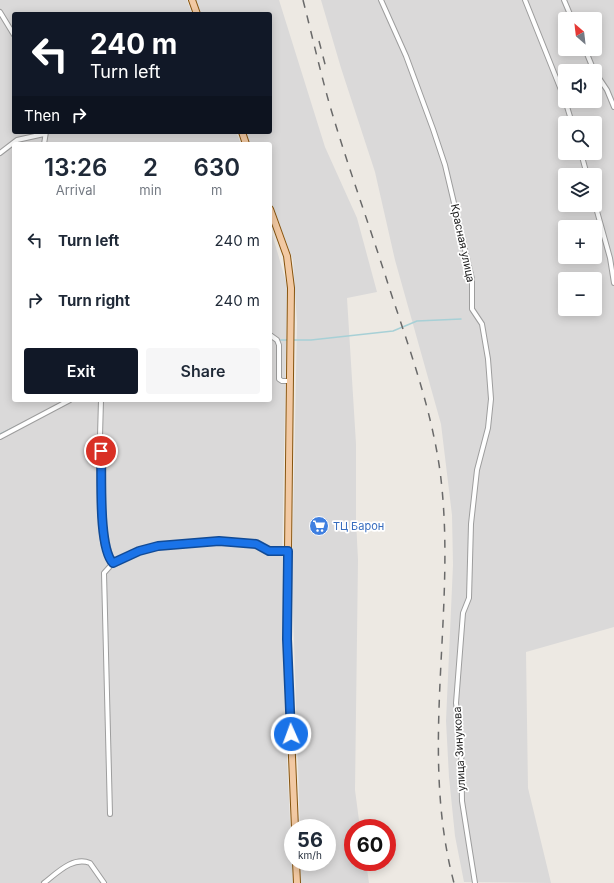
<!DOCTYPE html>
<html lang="en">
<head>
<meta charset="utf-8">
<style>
	:root { --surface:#fff; --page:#f6f6f7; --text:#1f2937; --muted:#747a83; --accent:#111827 }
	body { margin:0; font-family:Inter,sans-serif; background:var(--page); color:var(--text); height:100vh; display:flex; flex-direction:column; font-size:15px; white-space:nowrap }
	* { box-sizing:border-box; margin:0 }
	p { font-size:13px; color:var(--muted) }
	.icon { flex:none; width:22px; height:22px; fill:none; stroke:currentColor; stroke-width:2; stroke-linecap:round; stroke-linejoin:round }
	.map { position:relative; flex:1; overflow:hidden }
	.sheet { position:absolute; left:12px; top:142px; width:260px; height:260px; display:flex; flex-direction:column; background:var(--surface); border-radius:4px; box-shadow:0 2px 10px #0003 }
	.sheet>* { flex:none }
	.hud { position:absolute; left:12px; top:12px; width:260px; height:122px; border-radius:4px; box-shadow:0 2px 10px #0003; background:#111827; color:#fff; overflow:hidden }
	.needle { width:26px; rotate:332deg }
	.tools { position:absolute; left:558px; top:12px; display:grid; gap:8px }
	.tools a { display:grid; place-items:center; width:44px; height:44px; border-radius:4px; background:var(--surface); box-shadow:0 2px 10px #0003; font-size:20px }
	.speed { position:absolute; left:284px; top:819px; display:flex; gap:8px; font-size:20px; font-weight:700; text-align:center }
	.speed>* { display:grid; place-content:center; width:52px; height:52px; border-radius:50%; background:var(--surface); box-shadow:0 2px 10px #0003; line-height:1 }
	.speed small { font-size:10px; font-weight:400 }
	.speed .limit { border:6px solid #d22; background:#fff; color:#111 }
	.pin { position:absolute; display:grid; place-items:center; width:34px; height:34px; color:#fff; margin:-17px; border:2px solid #fff; border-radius:50%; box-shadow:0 1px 4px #0007 }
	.me { position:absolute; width:44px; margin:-22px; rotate:358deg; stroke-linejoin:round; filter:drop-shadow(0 0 3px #0008) }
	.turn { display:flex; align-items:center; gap:14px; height:84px; padding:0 12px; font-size:18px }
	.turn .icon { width:52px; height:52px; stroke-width:2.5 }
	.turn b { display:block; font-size:28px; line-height:34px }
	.then { display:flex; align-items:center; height:38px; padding:0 12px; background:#0003; gap:8px; font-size:15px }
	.eta { display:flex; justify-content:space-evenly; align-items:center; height:68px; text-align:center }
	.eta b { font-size:24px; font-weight:600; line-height:28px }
	.primary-button { display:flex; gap:8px; margin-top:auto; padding:8px 12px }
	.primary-button a { flex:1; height:46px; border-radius:4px; background:var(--accent); color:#fff; font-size:16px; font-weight:600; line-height:46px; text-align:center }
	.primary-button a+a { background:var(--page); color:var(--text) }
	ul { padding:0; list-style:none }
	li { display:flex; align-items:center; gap:12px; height:60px; padding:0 12px }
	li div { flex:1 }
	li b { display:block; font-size:15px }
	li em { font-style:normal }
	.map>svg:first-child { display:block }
	.residential { fill:#dad9d9; fill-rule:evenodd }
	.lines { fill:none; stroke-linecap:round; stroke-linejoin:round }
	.stream { stroke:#a7d0d6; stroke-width:1.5 }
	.minor-casing { stroke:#9d9d9d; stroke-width:6 }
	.primary-casing { stroke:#87540e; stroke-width:8 }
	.minor { stroke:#fff; stroke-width:4 }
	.primary { stroke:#f2c9a3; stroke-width:6 }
	.rail { stroke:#6a6a6a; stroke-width:1.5; stroke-dasharray:8 8; stroke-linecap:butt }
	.route-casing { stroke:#114b97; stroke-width:10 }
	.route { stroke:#1a73e8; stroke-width:7 }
	.labels { text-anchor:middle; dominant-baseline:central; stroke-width:3.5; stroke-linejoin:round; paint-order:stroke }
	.street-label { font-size:11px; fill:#1c1c1c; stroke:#fff }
	.shop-label { font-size:11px; fill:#366cbe; stroke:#fff; text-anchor:start }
</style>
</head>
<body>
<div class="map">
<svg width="614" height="883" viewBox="0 0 614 883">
	<rect width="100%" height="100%" fill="#ede9e3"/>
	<!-- residential -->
	<path class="residential" d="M 0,0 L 187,0 L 192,14 L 14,14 L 14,132 L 236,132 L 241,144 L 14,144 L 14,400 L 270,400 L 270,227 L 287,285 L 282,566 L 285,718 L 293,883 L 0,883 Z
		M 194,0 L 279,0 L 325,147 L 357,218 L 377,292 L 347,298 L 356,444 L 356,520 L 358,560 L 355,790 L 360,828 L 353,828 L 353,862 L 366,862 L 369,883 L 300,883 L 300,862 L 327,862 L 327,828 L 300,828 L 292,580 L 297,323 L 293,260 L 270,200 L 270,144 L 249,144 L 244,132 L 270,132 L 270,14 L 200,14 Z
		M 321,0 L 614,0 L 614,627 L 526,652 L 528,788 L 551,883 L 464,882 L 455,836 L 449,777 L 446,721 L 453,565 L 452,515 L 441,424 L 395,260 L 375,172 L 341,68 ZM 565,19 L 595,19 L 595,49 L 565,49 ZM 565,71 L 595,71 L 595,101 L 565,101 ZM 565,123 L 595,123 L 595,153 L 565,153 ZM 565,175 L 595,175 L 595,205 L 565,205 ZM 565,227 L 595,227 L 595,257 L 565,257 ZM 565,279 L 595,279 L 595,309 L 565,309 Z"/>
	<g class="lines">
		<!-- stream -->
		<path class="stream" d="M 278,340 L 288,340
			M 292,340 L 311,340 L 393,331 L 417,321 L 461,319
			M 0,434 L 29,420"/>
		<defs>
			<path id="minor" d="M 381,0 L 406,56 L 433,129 L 445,165 L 472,279 L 472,309 L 482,324 L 488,359 L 491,399 L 488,428 L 477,470 L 471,524 L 469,598 L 463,613 L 456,703 L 461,742 L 462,801 L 475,883
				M 525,0 L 565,100 L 572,123
				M 564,0 L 572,19
				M 0,12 L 14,35
				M 585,49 L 594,71
				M 595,72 L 607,90 L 614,107
				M 44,144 L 46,132
				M 0,153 L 17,140 L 44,134
				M 581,153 L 587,175
				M 595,204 L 610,258 L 614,283
				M 270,335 L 277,340 L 279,345 L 279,379 L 282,381 L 290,381
				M 101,400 L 100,436 L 103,542 L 108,558 L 113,563 L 139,551 L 158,546 L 219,541 L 256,544 L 269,551 L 288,551
				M 0,437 L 70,400
				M 110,814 L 104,573 L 113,563
				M 44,883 C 57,873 73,856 90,863 L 104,883"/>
			<path id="primary" d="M 192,0 L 197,14
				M 242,132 L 246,144
				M 270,209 L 287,256 L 291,288 L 287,639 L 295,828
				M 296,862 L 297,883"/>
		</defs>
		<!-- minor casing -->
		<use href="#minor" class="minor-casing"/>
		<!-- primary casing -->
		<use href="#primary" class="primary-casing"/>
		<!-- minor -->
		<use href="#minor" class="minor"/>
		<!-- primary -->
		<use href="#primary" class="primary"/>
		<!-- rail -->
		<path class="rail" d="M 303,0 C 312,35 320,71 330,106 C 348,167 370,227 389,287 C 409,348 431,407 440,471 C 458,608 418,748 454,883
			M 319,41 L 326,68"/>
	</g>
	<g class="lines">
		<defs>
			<path id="route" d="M 101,451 C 102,474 98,548 113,563 L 139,551 L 158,546 L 219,541 L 256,544 L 269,551 L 288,551 L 287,639 L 291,734"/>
		</defs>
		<!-- route casing -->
		<use href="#route" class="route-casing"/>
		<!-- route -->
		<use href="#route" class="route"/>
	</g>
	<!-- icons -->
	<defs>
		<symbol id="supermarket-disc" viewBox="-11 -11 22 22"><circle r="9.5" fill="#3f7fe0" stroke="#fff"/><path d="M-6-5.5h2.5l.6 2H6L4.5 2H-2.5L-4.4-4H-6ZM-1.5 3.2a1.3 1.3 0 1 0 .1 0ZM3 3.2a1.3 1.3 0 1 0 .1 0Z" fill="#fff"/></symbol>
	</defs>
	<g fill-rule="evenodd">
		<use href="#supermarket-disc" x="308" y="515" width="22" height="22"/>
	</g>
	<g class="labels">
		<!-- street labels -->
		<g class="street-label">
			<text transform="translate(463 243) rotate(78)">Красная улица</text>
			<text transform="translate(459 749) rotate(-93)">улица Зинукова</text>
		</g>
		<!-- shop labels -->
		<g class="shop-label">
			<text x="333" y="526">ТЦ Барон</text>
		</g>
	</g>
</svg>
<div class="tools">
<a><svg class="needle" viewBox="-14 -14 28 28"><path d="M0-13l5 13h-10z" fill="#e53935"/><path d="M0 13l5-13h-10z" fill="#747a83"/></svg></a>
<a><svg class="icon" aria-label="sound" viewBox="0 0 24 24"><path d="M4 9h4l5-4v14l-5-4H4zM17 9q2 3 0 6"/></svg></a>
<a><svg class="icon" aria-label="search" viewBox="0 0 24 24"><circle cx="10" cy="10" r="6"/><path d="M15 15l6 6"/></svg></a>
<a><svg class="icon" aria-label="layers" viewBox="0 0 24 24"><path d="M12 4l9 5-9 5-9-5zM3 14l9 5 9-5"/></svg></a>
<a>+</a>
<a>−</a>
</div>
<div class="speed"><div>56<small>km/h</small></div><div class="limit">60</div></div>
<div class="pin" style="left:101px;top:451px;background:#d93025"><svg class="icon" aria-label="arrive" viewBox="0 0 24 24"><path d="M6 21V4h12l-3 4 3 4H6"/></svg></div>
<svg class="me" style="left:291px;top:734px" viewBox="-20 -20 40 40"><circle r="17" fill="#1a73e8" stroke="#fff" stroke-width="3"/><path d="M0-11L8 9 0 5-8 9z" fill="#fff"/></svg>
<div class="hud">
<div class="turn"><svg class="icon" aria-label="left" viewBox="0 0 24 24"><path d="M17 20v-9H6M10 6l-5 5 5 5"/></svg><div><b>240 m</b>Turn left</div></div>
<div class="then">Then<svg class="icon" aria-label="right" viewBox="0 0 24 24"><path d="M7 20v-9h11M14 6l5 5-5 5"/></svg></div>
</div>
<section class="sheet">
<div class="eta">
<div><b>13:26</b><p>Arrival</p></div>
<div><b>2</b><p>min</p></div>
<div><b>630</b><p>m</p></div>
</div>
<ul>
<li><svg class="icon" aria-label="left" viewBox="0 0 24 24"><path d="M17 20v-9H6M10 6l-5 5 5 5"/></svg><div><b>Turn left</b></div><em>240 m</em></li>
<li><svg class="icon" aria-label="right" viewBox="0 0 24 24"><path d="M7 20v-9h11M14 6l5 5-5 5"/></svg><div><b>Turn right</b></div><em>240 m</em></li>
</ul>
<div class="primary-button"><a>Exit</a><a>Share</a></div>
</section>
</div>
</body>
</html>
